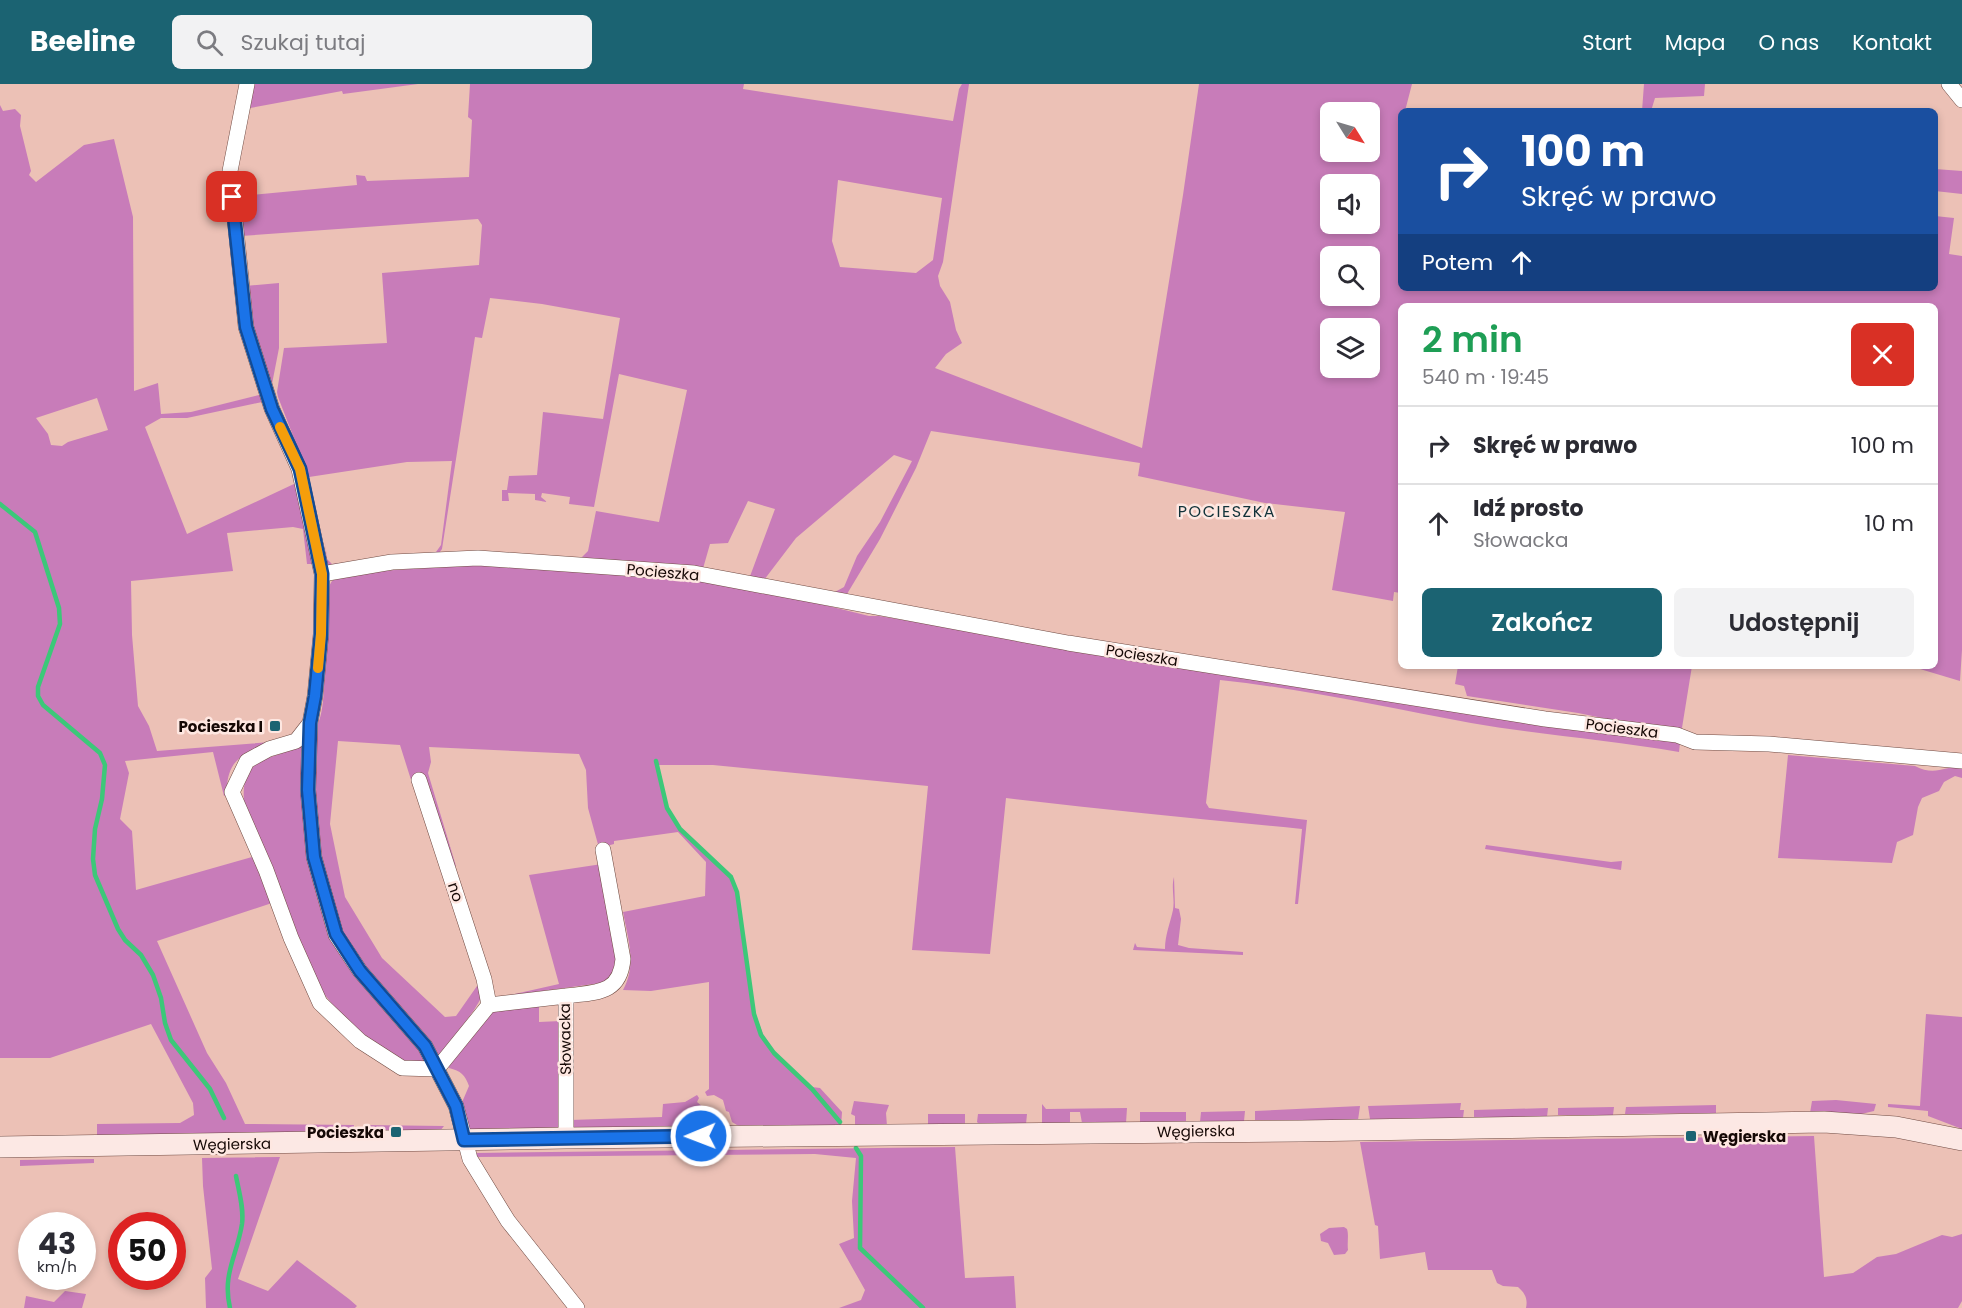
<!DOCTYPE html>
<html lang="pl">
<head>
<meta charset="utf-8">
<style>
	:root { --surface:#fff; --page:#f2f2f3; --text:#2b2b33; --muted:#7c7c81; --line:#e1e1e2; --accent:#1b6372 }
	body { margin:0; font-family:Poppins,sans-serif; background:var(--page); color:var(--text); height:100vh; display:flex; flex-direction:column; font-size:22px; white-space:nowrap }
	* { box-sizing:border-box; margin:0 }
	p { font-size:20px; color:var(--muted) }
	.icon { flex:none; width:33px; height:33px; fill:none; stroke:currentColor; stroke-width:2; stroke-linecap:round; stroke-linejoin:round }
	.map { position:relative; flex:1; overflow:hidden }
	.drawer { position:absolute; left:1398px; top:219px; width:540px; height:366px; display:flex; flex-direction:column; background:var(--surface); border-radius:9px; box-shadow:0 3px 9px #0003 }
	.drawer>* { flex:none }
	.top-card { position:absolute; left:1398px; top:24px; width:540px; height:183px; border-radius:9px; box-shadow:0 3px 9px #0003; background:#1a4fa0; color:#fff; overflow:hidden }
	.needle { width:39px; rotate:127deg }
	.buttons { position:absolute; left:1320px; top:18px; display:grid; gap:12px }
	.buttons a { display:grid; place-items:center; width:60px; height:60px; border-radius:9px; background:var(--surface); box-shadow:0 3px 9px #0003; font-size:30px }
	.speed { position:absolute; left:18px; top:1128px; display:flex; gap:12px; font-size:30px; font-weight:700; text-align:center }
	.speed>* { display:grid; place-content:center; width:78px; height:78px; border-radius:50%; background:var(--surface); box-shadow:0 3px 9px #0003; line-height:1 }
	.speed small { font-size:15px; font-weight:400 }
	.speed .limit { border:9px solid #d22; background:#fff; color:#111 }
	.pin { position:absolute; display:grid; place-items:center; width:51px; height:51px; color:#fff; margin:-26px; border-radius:12px; box-shadow:0 3px 9px #0006 }
	.me { position:absolute; width:66px; margin:-33px; rotate:269deg; stroke-linejoin:round; filter:drop-shadow(0 0 4px #0008) }
	.turn { display:flex; align-items:center; gap:21px; height:126px; padding:0 24px; font-size:27px }
	.turn .icon { width:78px; height:78px; stroke-width:2.5 }
	.turn b { display:block; font-size:42px; line-height:51px }
	.then { display:flex; align-items:center; height:57px; padding:0 24px; background:#0003; gap:12px; font-size:22px }
	.round { display:grid; place-items:center; flex:none; width:63px; height:63px; border-radius:9px; background:var(--page) }
	.headline { display:flex; align-items:center; justify-content:space-between; height:102px; padding:0 24px }
	h1 { font-size:36px; font-weight:600; line-height:45px; color:#1e9e55 }
	.primary-button { display:flex; gap:12px; margin-top:auto; padding:12px 24px }
	.primary-button a { flex:1; height:69px; border-radius:9px; background:var(--accent); color:#fff; font-size:24px; font-weight:600; line-height:69px; text-align:center }
	.primary-button a+a { background:var(--page); color:var(--text) }
	ul { padding:0; list-style:none }
	li { display:flex; align-items:center; gap:18px; height:78px; padding:0 24px; border-top:2px solid var(--line) }
	li div { flex:1 }
	li b { display:block; font-size:22px }
	li em { font-style:normal }
	header { display:flex; align-items:center; gap:36px; box-sizing:border-box; height:84px; padding:0 30px; background:var(--accent); color:#fff }
	header strong { font-size:28px }
	nav { display:flex; gap:33px; margin-inline-start:auto; font-size:21px }
	.search { width:420px; height:54px; background:var(--page); display:flex; align-items:center; gap:15px; box-sizing:border-box; padding:0 21px; border-radius:9px; color:var(--muted); font-size:22px }
	.map>svg:first-child { display:block }
	.green { fill:#c87cb9; fill-rule:evenodd }
	.lines { fill:none; stroke-linecap:round; stroke-linejoin:round }
	.stream { stroke:#3cc879; stroke-width:4.5 }
	.street-casing { stroke:#704b43; stroke-width:16 }
	.secondary-casing { stroke:#704b43; stroke-width:22 }
	.street { stroke:#fff; stroke-width:15 }
	.secondary { stroke:#fce8e4; stroke-width:21 }
	.route-casing { stroke:#114b97; stroke-width:15 }
	.route { stroke:#1a73e8; stroke-width:10 }
	.slow { stroke:#f59e0b; stroke-width:10 }
	.poi-dot { fill:#1b6372; stroke:#fee7e1; stroke-width:2 }
	.labels { text-anchor:middle; dominant-baseline:central; stroke-width:5; stroke-linejoin:round; paint-order:stroke }
	.street-label { font-size:15px; fill:#150805; stroke:#fee7e1 }
	.poi-label { font-size:15px; font-weight:bold; fill:#150805; stroke:#fee7e1; text-anchor:end }
	.neighbourhood-label { font-size:16px; letter-spacing:1.5px; fill:#113239; stroke:#fee7e1 }
</style>
</head>
<body>
<header>
<strong>Beeline</strong>
<div class="search"><svg class="icon" aria-label="search" viewBox="0 0 24 24"><circle cx="10" cy="10" r="6"/><path d="M15 15l6 6"/></svg>Szukaj tutaj</div>
<nav><a>Start</a><a>Mapa</a><a>O nas</a><a>Kontakt</a></nav>
</header>
<div class="map">
<svg width="1962" height="1224" viewBox="0 0 1962 1224">
	<rect width="100%" height="100%" fill="#ecc1b6"/>
	<!-- green -->
	<path class="green" d="M 254,0 L 418,0 L 343,10 L 342,7 L 250,24 Z
		M 470,0 L 744,0 L 743,5 L 953,37 L 959,5 L 962,0 L 969,0 L 943,178 L 938,192 L 940,202 L 950,218 L 956,246 L 962,259 L 946,270 L 935,284 L 1142,364 L 1183,111 L 1199,0 L 1412,0 L 1405,27 L 1401,27 L 1401,204 L 1935,204 L 1935,132 L 1954,134 L 1949,170 L 1962,172 L 1962,566 L 1960,597 L 1910,582 L 1935,582 L 1935,222 L 1401,222 L 1401,509 L 1394,508 L 1393,517 L 1332,506 L 1345,428 L 1265,419 L 1138,392 L 1140,379 L 931,347 L 916,384 L 880,455 L 847,510 L 835,508 L 844,503 L 857,472 L 880,438 L 912,377 L 894,371 L 796,454 L 764,496 L 749,495 L 775,425 L 748,417 L 728,459 L 710,460 L 702,488 L 581,474 L 588,467 L 596,427 L 659,438 L 687,306 L 619,290 L 594,423 L 569,420 L 570,413 L 542,409 L 541,413 L 547,418 L 535,416 L 535,410 L 508,409 L 509,417 L 502,417 L 502,406 L 507,406 L 509,392 L 537,391 L 543,328 L 603,335 L 620,234 L 542,220 L 490,214 L 482,254 L 475,253 L 442,465 L 439,469 L 333,483 L 327,480 L 325,458 L 327,475 L 332,480 L 436,468 L 441,461 L 452,377 L 407,378 L 309,393 L 278,313 L 277,308 L 284,264 L 387,259 L 382,189 L 479,181 L 482,141 L 478,135 L 241,152 L 240,112 L 357,101 L 356,91 L 365,92 L 367,97 L 469,93 L 472,36 L 468,33 ZM 1330,28 L 1370,28 L 1370,68 L 1330,68 ZM 838,96 L 942,114 L 933,176 L 916,189 L 840,183 L 832,157 ZM 1330,100 L 1370,100 L 1370,140 L 1330,140 ZM 1330,172 L 1370,172 L 1370,212 L 1330,212 ZM 1330,244 L 1370,244 L 1370,284 L 1330,284 Z
		M 1644,0 L 1705,0 L 1704,12 L 1655,14 L 1651,27 L 1642,27 Z
		M 0,21 L 3,27 L 15,25 L 21,31 L 20,42 L 31,87 L 29,91 L 36,98 L 84,61 L 114,55 L 133,133 L 134,307 L 158,299 L 161,330 L 191,328 L 263,310 L 267,317 L 187,334 L 161,334 L 145,343 L 187,450 L 296,399 L 316,480 L 307,480 L 303,445 L 293,443 L 227,449 L 233,487 L 131,497 L 132,551 L 138,622 L 149,642 L 157,667 L 271,658 C 242,670 226,676 227,710 L 224,712 L 213,668 L 125,677 L 129,689 L 120,735 L 132,747 L 136,806 L 252,773 L 262,792 L 272,819 L 157,857 L 207,969 L 226,999 L 245,1040 L 354,1041 L 353,1049 L 97,1053 L 97,1040 L 180,1039 L 194,1031 L 193,1019 L 151,940 L 50,974 L 0,974 ZM 97,314 L 108,346 L 68,358 L 62,362 L 51,361 L 48,350 L 36,334 Z
		M 1935,85 L 1962,87 L 1962,110 L 1935,107 Z
		M 279,199 L 279,264 L 272,300 L 259,272 L 245,202 Z
		M 534,481 L 692,495 L 792,513 L 869,532 L 879,532 L 1190,583 L 1221,586 L 1680,659 L 1679,668 C 1610,656 1540,651 1471,639 C 1388,624 1305,605 1220,596 L 1206,719 L 1209,724 L 1307,736 L 1298,820 L 1295,820 L 1302,745 C 1203,735 1104,726 1006,714 L 990,870 L 912,866 L 928,702 L 713,681 L 658,681 L 668,725 L 682,746 L 732,792 L 738,808 L 755,929 L 763,950 L 775,968 L 812,1003 L 820,1004 L 842,1028 L 841,1043 L 742,1044 L 732,1038 L 729,1028 L 726,1027 L 723,1016 L 714,1011 L 707,1012 L 705,1008 L 709,1005 L 709,898 L 651,907 L 623,906 C 637,881 628,855 623,828 L 705,812 L 706,778 L 678,748 L 614,757 L 614,760 L 599,764 L 588,724 L 586,686 L 579,670 L 429,663 L 431,678 L 428,689 L 456,782 L 452,781 L 416,698 L 412,699 L 400,661 L 338,657 L 330,740 L 345,813 L 382,874 L 445,933 L 456,932 L 477,902 L 480,901 L 480,916 L 474,926 L 431,985 L 418,987 L 350,942 L 324,910 L 303,872 L 244,717 C 239,659 293,683 315,646 C 325,629 323,606 325,587 C 327,559 330,533 329,504 C 331,494 339,492 348,489 L 458,482 Z
		M 1458,582 L 1692,582 L 1681,650 L 1578,629 L 1467,612 L 1464,602 L 1455,600 Z
		M 1788,671 L 1915,682 C 1934,692 1944,683 1962,682 L 1962,694 L 1955,692 L 1944,698 L 1939,707 L 1922,714 L 1918,723 L 1913,751 L 1897,758 L 1892,779 L 1778,774 Z
		M 1486,761 L 1611,778 L 1622,777 L 1621,786 L 1485,765 Z
		M 602,780 L 621,876 L 608,898 L 506,912 L 559,900 L 529,791 Z
		M 1174,793 L 1175,824 L 1179,825 L 1181,835 L 1178,861 L 1189,864 L 1243,868 L 1243,871 L 1133,866 L 1135,859 L 1137,863 L 1165,865 C 1165,851 1170,840 1173,826 C 1175,815 1171,804 1174,793 Z
		M 539,917 L 539,938 L 561,937 L 560,1045 L 467,1045 L 457,1030 L 469,1002 C 465,991 461,987 449,984 L 450,976 L 483,933 L 502,924 Z
		M 1926,930 L 1962,933 L 1962,1045 L 1928,1032 L 1928,1027 L 1888,1023 L 1888,1020 L 1920,1022 Z
		M 697,1011 L 699,1014 L 697,1018 L 704,1024 L 710,1024 L 716,1028 L 714,1038 L 705,1044 L 571,1046 L 570,1036 L 662,1033 L 663,1020 L 685,1018 Z
		M 1836,1016 L 1876,1020 L 1874,1027 L 1857,1031 L 1810,1029 L 1812,1017 Z
		M 854,1017 L 889,1021 L 886,1029 L 887,1042 L 855,1042 L 855,1032 L 851,1030 Z
		M 1461,1019 L 1460,1026 L 1464,1026 L 1463,1034 L 1370,1035 L 1368,1022 Z
		M 1042,1020 L 1046,1025 L 1127,1024 L 1126,1039 L 1082,1039 L 1080,1028 L 1070,1028 L 1070,1039 L 1042,1040 Z
		M 1716,1021 L 1716,1029 L 1625,1030 L 1626,1023 Z
		M 1360,1022 L 1358,1036 L 1255,1036 L 1255,1027 Z
		M 1614,1023 L 1613,1031 L 1558,1031 L 1558,1024 Z
		M 1548,1024 L 1547,1033 L 1474,1033 L 1474,1026 Z
		M 1245,1027 L 1244,1037 L 1200,1038 L 1201,1028 Z
		M 1140,1028 L 1186,1028 L 1186,1038 L 1140,1039 Z
		M 928,1030 L 965,1030 L 965,1041 L 928,1041 Z
		M 978,1030 L 1027,1030 L 1026,1040 L 980,1041 L 977,1038 Z
		M 364,1041 L 444,1042 L 440,1047 L 364,1048 Z
		M 1814,1052 L 1824,1193 L 1853,1189 L 1877,1173 L 1896,1170 L 1942,1151 L 1952,1153 L 1962,1150 L 1962,1217 L 1958,1224 L 1526,1224 C 1528,1215 1525,1209 1518,1203 L 1503,1202 L 1497,1199 L 1492,1186 L 1428,1186 L 1425,1168 L 1380,1175 L 1378,1142 L 1375,1141 L 1360,1058 Z
		M 955,1063 L 965,1194 L 1014,1192 L 1016,1224 L 839,1224 L 861,1216 L 865,1206 L 839,1160 L 854,1154 L 852,1117 L 856,1074 L 815,1070 L 475,1073 L 475,1069 Z
		M 280,1073 L 238,1195 L 268,1207 L 297,1176 L 349,1215 L 357,1222 L 355,1224 L 206,1224 L 205,1194 L 212,1185 L 203,1102 L 202,1074 Z
		M 94,1075 L 94,1079 L 20,1082 L 20,1076 Z
		M 1344,1143 L 1347,1145 C 1349,1151 1347,1159 1348,1166 L 1345,1170 L 1334,1171 L 1328,1159 L 1321,1157 L 1320,1150 L 1329,1144 Z
		M 65,1207 L 86,1210 L 82,1224 L 24,1224 L 26,1212 L 54,1218 Z"/>
	<g class="lines">
		<!-- stream -->
		<path class="stream" d="M 0,420 L 35,448 L 59,524 L 60,540 L 38,603 L 38,612 L 43,621 L 100,669 L 105,681 L 102,715 L 95,745 L 93,775 L 95,791 L 118,845 L 125,856 L 141,871 L 153,891 L 161,914 L 165,939 L 171,956 L 210,1005 L 224,1034
			M 656,677 L 667,724 L 680,745 L 731,793 L 737,808 L 754,930 L 761,951 L 774,969 L 812,1005 L 840,1038
			M 856,1064 L 861,1072 L 860,1164 L 923,1224
			M 230,1224 C 222,1190 237,1172 242,1140 C 244,1124 239,1108 236,1092"/>
		<defs>
			<path id="street" d="M 247,0 L 230,87 L 246,243 L 272,325 L 299,385 L 322,490 L 321,550 L 315,612 L 310,639 L 308,706 L 314,773 L 336,851 L 360,887 L 425,962 L 456,1022 L 470,1075 L 508,1137 L 577,1224
				M 1949,0 L 1962,16
				M 322,490 L 392,478 L 478,474 L 694,489 L 1068,559 L 1545,635 L 1677,651 L 1695,658 L 1769,660 L 1962,677
				M 310,639 L 296,657 L 269,665 L 247,677 L 232,708 L 266,786 L 291,854 L 320,919 L 360,957 L 402,984 L 437,985
				M 419,696 L 484,895 L 489,921
				M 566,912 C 595,908 620,911 623,875 L 603,766
				M 437,985 L 489,921 L 566,912 L 566,1054"/>
			<path id="secondary" d="M 0,1063 L 566,1054 L 1301,1047 L 1824,1038 L 1896,1043 L 1962,1056"/>
		</defs>
		<!-- street casing -->
		<use href="#street" class="street-casing"/>
		<!-- secondary casing -->
		<use href="#secondary" class="secondary-casing"/>
		<!-- street -->
		<use href="#street" class="street"/>
		<!-- secondary -->
		<use href="#secondary" class="secondary"/>
	</g>
	<g class="lines">
		<defs>
			<path id="route" d="M 232,113 L 246,243 L 272,325 L 300,385 L 322,490 L 321,550 L 315,612 L 310,639 L 308,706 L 314,773 L 336,850 L 360,887 L 425,962 L 456,1022 L 464,1056 L 701,1052"/>
		</defs>
		<!-- route casing -->
		<use href="#route" class="route-casing"/>
		<!-- route -->
		<use href="#route" class="route"/>
		<!-- slow -->
		<path class="slow" d="M 280,343 L 300,385 L 322,490 L 321,550 L 318,584"/>
	</g>
	<!-- markers -->
	<g class="poi-dot">
		<rect x="269" y="636" width="12" height="12" rx="3"/>
		<rect x="390" y="1042" width="12" height="12" rx="3"/>
		<rect x="1685" y="1046" width="12" height="12" rx="3"/>
	</g>
	<g class="labels">
		<!-- street labels -->
		<g class="street-label">
			<text transform="translate(663 488) rotate(5)">Pocieszka</text>
			<text transform="translate(1142 571) rotate(9)">Pocieszka</text>
			<text transform="translate(1622 644) rotate(7)">Pocieszka</text>
			<text transform="translate(456 808) rotate(72)">no</text>
			<text transform="translate(565 955) rotate(-91)">Słowacka</text>
			<text transform="translate(1196 1047) rotate(-1)">Węgierska</text>
			<text transform="translate(232 1060) rotate(-1)">Węgierska</text>
		</g>
		<!-- poi labels -->
		<g class="poi-label">
			<text x="263" y="642">Pocieszka I</text>
			<text x="384" y="1048">Pocieszka</text>
			<text x="1703" y="1052" text-anchor="start">Węgierska</text>
		</g>
		<!-- neighbourhood labels -->
		<g class="neighbourhood-label">
			<text x="1227" y="427">POCIESZKA</text>
		</g>
	</g>
</svg>
<div class="buttons">
<a><svg class="needle" viewBox="-14 -14 28 28"><path d="M0-13l5 13h-10z" fill="#e53935"/><path d="M0 13l5-13h-10z" fill="#7c7c81"/></svg></a>
<a><svg class="icon" aria-label="sound" viewBox="0 0 24 24"><path d="M4 9h4l5-4v14l-5-4H4zM17 9q2 3 0 6"/></svg></a>
<a><svg class="icon" aria-label="search" viewBox="0 0 24 24"><circle cx="10" cy="10" r="6"/><path d="M15 15l6 6"/></svg></a>
<a><svg class="icon" aria-label="layers" viewBox="0 0 24 24"><path d="M12 4l9 5-9 5-9-5zM3 14l9 5 9-5"/></svg></a>
</div>
<div class="speed"><div>43<small>km/h</small></div><div class="limit">50</div></div>
<div class="pin" style="left:232px;top:113px;background:#d93025"><svg class="icon" aria-label="arrive" viewBox="0 0 24 24"><path d="M6 21V4h12l-3 4 3 4H6"/></svg></div>
<svg class="me" style="left:701px;top:1052px" viewBox="-20 -20 40 40"><circle r="17" fill="#1a73e8" stroke="#fff" stroke-width="3"/><path d="M0-11L8 9 0 5-8 9z" fill="#fff"/></svg>
<div class="top-card">
<div class="turn"><svg class="icon" aria-label="right" viewBox="0 0 24 24"><path d="M7 20v-9h11M14 6l5 5-5 5"/></svg><div><b>100 m</b>Skręć w prawo</div></div>
<div class="then">Potem<svg class="icon" aria-label="ahead" viewBox="0 0 24 24"><path d="M12 20V5M6 11l6-6 6 6"/></svg></div>
</div>
<section class="drawer">
<div class="headline"><div><h1>2 min</h1><p>540 m · 19:45</p></div><a class="round" style="background:#d93025;color:#fff"><svg class="icon" aria-label="close" viewBox="0 0 24 24"><path d="M6 6l12 12M18 6L6 18"/></svg></a></div>
<ul>
<li><svg class="icon" aria-label="right" viewBox="0 0 24 24"><path d="M7 20v-9h11M14 6l5 5-5 5"/></svg><div><b>Skręć w prawo</b></div><em>100 m</em></li>
<li><svg class="icon" aria-label="ahead" viewBox="0 0 24 24"><path d="M12 20V5M6 11l6-6 6 6"/></svg><div><b>Idź prosto</b><p>Słowacka</p></div><em>10 m</em></li>
</ul>
<div class="primary-button"><a>Zakończ</a><a>Udostępnij</a></div>
</section>
</div>
</body>
</html>
